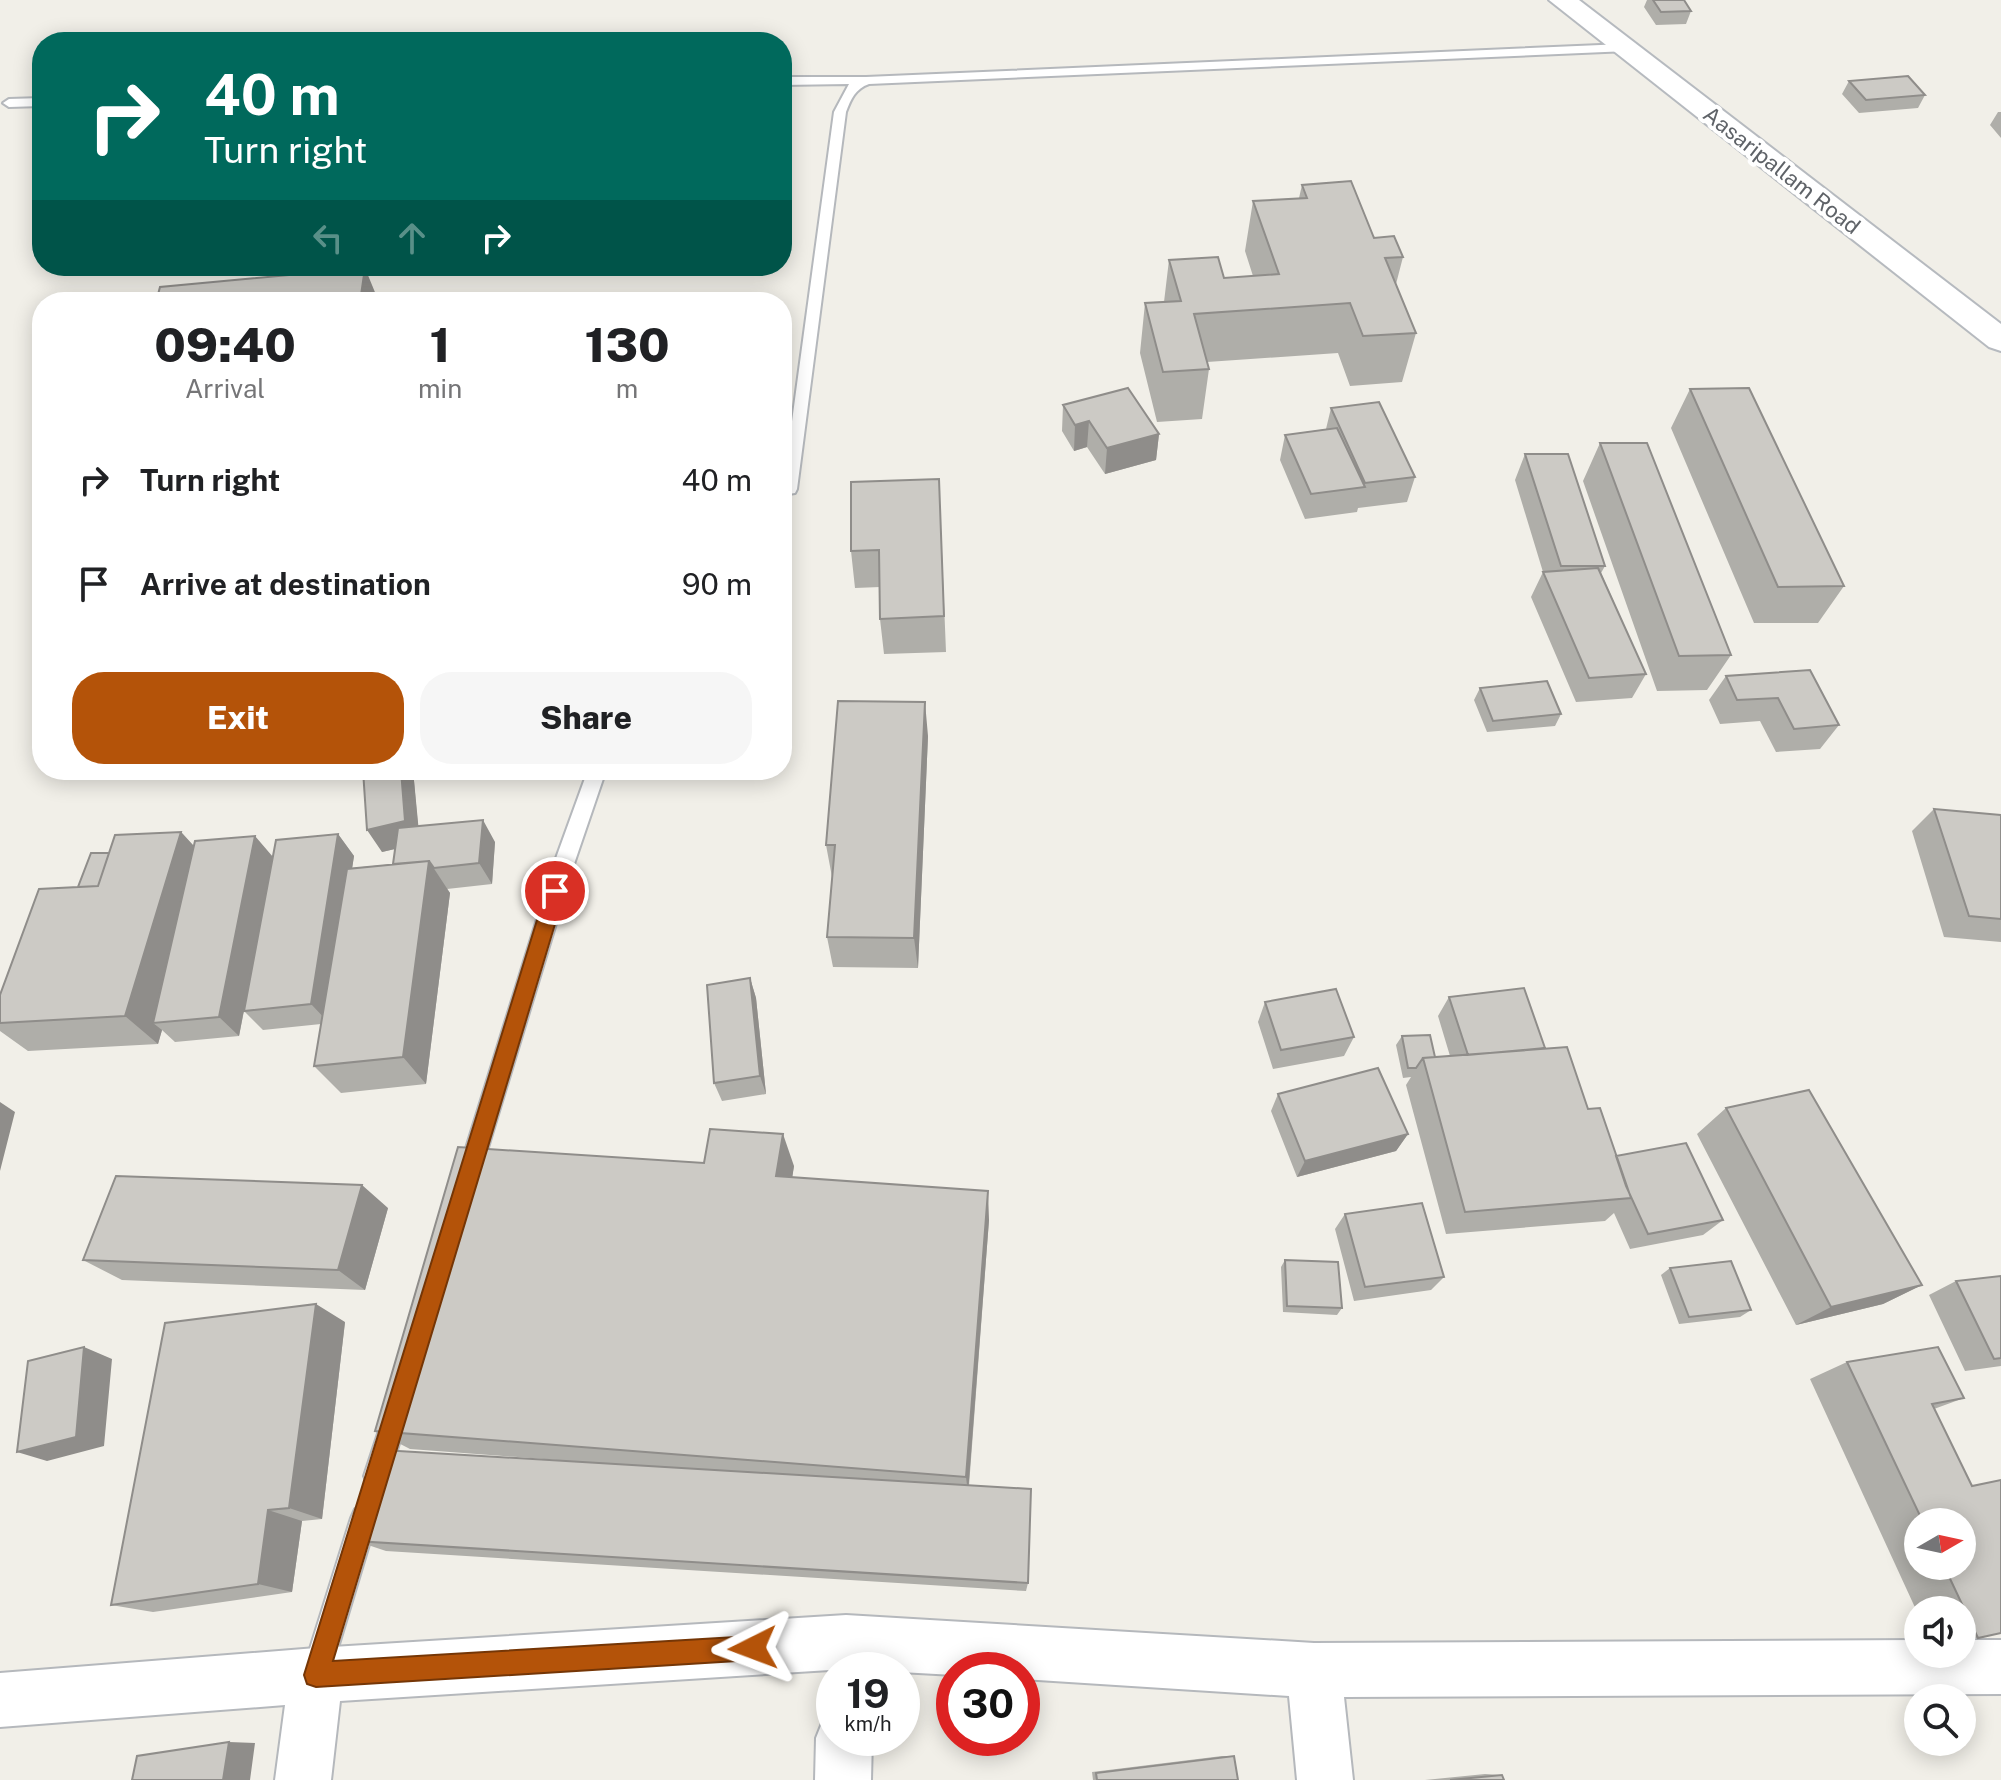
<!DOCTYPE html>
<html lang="en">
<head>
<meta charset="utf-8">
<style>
	:root { --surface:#fff; --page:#f6f6f6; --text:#202124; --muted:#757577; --accent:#b45309 }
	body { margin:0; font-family:"Public Sans",sans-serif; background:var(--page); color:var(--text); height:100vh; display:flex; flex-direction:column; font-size:30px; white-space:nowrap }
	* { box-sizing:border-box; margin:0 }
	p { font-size:26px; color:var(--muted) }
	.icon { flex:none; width:44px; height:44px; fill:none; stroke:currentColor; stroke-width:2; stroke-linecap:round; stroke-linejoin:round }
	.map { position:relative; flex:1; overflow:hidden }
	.side { position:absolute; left:32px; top:292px; width:760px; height:488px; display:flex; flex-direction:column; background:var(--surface); border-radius:32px; box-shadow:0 4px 20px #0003 }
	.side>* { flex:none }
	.guide { position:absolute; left:32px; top:32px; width:760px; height:244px; border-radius:32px; box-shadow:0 4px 20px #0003; background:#00695c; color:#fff; overflow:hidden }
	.needle { width:52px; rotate:81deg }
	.controls { position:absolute; left:1904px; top:1508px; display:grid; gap:16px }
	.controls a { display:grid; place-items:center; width:72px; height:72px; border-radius:50%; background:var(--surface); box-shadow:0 4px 20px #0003; font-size:40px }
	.speed { position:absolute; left:816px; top:1652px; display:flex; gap:16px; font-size:40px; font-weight:700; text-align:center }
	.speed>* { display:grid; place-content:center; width:104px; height:104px; border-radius:50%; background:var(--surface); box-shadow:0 4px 20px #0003; line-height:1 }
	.speed small { font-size:20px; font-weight:400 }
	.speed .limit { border:12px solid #d22; background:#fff; color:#111 }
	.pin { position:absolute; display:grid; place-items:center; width:68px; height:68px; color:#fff; margin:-34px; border:4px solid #fff; border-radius:50%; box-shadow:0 2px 8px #0007 }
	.me { position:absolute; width:88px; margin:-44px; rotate:267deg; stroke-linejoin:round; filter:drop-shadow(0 0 6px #0008) }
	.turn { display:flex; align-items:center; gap:28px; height:168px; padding:0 40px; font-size:36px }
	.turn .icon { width:104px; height:104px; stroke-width:2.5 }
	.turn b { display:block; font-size:56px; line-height:68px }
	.lanes { display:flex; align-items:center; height:76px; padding:0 40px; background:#0003; justify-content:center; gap:40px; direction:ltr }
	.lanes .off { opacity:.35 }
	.eta { display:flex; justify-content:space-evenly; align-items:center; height:136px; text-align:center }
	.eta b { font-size:48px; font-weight:800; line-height:56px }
	.action { display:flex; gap:16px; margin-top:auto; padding:16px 40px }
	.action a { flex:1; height:92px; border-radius:32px; background:var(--accent); color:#fff; font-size:32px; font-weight:800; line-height:92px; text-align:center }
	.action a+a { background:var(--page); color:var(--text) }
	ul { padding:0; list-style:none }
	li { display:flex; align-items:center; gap:24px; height:104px; padding:0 40px }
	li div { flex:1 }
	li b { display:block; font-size:30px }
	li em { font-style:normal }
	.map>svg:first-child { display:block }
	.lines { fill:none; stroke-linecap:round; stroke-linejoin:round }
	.service-casing { stroke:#b5b8bc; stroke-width:4 }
	.minor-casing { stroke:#b5b8bc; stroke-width:4 }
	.secondary-casing { stroke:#b6babf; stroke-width:4 }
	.service { fill:#fff; fill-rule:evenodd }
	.minor { fill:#fff; fill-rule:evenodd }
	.secondary { fill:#fff; fill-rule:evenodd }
	.wall { fill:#afaea9; fill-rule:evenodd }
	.shaded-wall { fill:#8f8d8a }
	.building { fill:#cccac5; stroke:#8f8d8a; stroke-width:2 }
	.route { fill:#b45309; stroke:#753606; stroke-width:2 }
	.labels { text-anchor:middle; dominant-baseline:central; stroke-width:8; stroke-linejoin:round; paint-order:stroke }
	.far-street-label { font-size:22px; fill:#5f6368; stroke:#fff }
</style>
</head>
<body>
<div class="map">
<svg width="2001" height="1780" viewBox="0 0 2001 1780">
	<rect width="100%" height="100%" fill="#f1efe8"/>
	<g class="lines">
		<defs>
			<path id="service" d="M 1624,44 L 1630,48 L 1628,51 L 869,84 C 855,89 851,99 846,112 L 797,489 L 795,493 L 782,495 L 834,112 L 849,84 L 782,85 L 782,77 L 866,77 Z
				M 42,98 L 42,106 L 9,107 L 3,103 L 9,99 Z
				M 588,770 L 606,770 L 575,861 L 480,1174 L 477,1182 L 469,1185 L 461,1182 L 458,1174 L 555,861 Z
				M 396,1403 L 405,1406 L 408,1415 L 386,1485 L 377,1489 L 368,1485 L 364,1476 L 387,1406 Z
				M 364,1505 L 373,1509 L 377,1518 L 331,1671 L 327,1681 L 317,1685 L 307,1681 L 303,1671 L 351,1518 L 355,1509 Z"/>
			<path id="minor" d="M 846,1615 L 1314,1643 L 1918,1640 L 1918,1654 L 1962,1654 L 1962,1640 L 2001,1640 L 2001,1694 L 1344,1697 L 1353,1780 L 1297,1780 L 1289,1696 L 1022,1679 L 1022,1670 L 954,1670 L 954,1675 L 846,1669 L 340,1701 L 331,1780 L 275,1780 L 285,1705 L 0,1727 L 0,1673 L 316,1648 Z
				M 834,1714 L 834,1738 L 872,1738 L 871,1780 L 815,1780 L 816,1738 L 824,1718 Z"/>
			<path id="secondary" d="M 1549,0 L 1579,0 L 2001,324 L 2001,351 L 1989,347 Z"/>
		</defs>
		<!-- service casing -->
		<use href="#service" class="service-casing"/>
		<!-- minor casing -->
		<use href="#minor" class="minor-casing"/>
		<!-- secondary casing -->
		<use href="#secondary" class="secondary-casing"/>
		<!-- service -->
		<use href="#service" class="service"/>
		<!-- minor -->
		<use href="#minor" class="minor"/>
		<!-- secondary -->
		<use href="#secondary" class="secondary"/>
	</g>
	<!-- wall -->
	<path class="wall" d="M 1647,0 L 1684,0 L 1691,11 L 1686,24 L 1656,25 L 1644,7 Z
		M 1849,81 L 1925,95 L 1918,108 L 1859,113 L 1842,94 Z
		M 1998,112 L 2001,112 L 2001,138 L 1990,125 Z
		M 1302,185 L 1403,257 L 1396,284 L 1416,333 L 1402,382 L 1350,386 L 1338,353 L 1207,362 L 1209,369 L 1202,419 L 1157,422 L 1140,353 L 1145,303 L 1164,302 L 1169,260 L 1224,278 L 1253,276 L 1245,251 L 1253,201 L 1299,198 Z
		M 1690,389 L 1844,586 L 1818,623 L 1754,623 L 1671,428 Z
		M 1063,405 L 1159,434 L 1156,460 L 1105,474 L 1087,447 L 1074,451 L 1062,431 Z
		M 1331,408 L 1415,477 L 1407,502 L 1358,508 L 1357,512 L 1305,519 L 1280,460 L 1285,435 L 1326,429 Z
		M 1600,443 L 1731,655 L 1707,690 L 1657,691 L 1583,481 Z
		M 1525,454 L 1605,566 L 1601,573 L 1646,674 L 1632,698 L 1576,702 L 1531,597 L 1543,572 L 1515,480 Z
		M 939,479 L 946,652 L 884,654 L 880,619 L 880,587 L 855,588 L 851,551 Z
		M 1810,670 L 1839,725 L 1820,749 L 1776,752 L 1760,721 L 1720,724 L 1709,700 L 1726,676 Z
		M 1480,688 L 1561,714 L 1555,726 L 1487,732 L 1474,700 Z
		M 928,736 L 918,968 L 833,967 L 827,937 L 832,877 L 826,845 Z
		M 363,770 L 413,770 L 418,826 L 495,842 L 492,884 L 447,889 L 450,893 L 426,1084 L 341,1093 L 314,1066 L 321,1024 L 263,1030 L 244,1011 L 239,1036 L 175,1042 L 162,1030 L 158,1044 L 28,1051 L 0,1031 L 0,995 L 78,887 L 109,853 L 181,832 L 194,846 L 273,857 L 338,834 L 354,856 L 352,868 L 393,864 L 395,849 L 382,852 Z
		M 505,770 L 575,770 L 574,774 L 507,774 Z
		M 1934,809 L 2001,815 L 2001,942 L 1944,937 L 1912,831 Z
		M 750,978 L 756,998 L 766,1094 L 722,1101 L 714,1083 Z
		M 1449,997 L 1545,1048 L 1588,1109 L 1616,1156 L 1723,1220 L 1703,1235 L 1630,1249 L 1614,1213 L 1605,1221 L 1446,1234 L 1406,1085 L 1411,1077 L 1403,1078 L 1396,1045 L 1402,1036 L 1435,1057 L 1450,1056 L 1438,1016 Z
		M 1265,1002 L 1354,1037 L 1344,1056 L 1273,1069 L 1258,1022 Z
		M 1278,1094 L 1408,1134 L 1396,1151 L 1297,1177 L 1271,1111 Z
		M 1726,1108 L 1922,1285 L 1883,1304 L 1796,1325 L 1697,1134 Z
		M 704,1163 L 794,1166 L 792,1177 L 989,1220 L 969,1486 L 1028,1583 L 1026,1591 L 386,1551 L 356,1541 L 557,1460 L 410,1449 L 375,1431 Z
		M 388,1208 L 365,1290 L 122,1280 L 83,1260 Z
		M 1345,1214 L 1444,1277 L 1431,1290 L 1354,1301 L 1335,1229 Z
		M 1285,1260 L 1342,1308 L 1337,1315 L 1283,1312 L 1281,1267 Z
		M 1670,1268 L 1751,1310 L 1740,1317 L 1679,1324 L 1661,1275 Z
		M 2001,1276 L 2001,1366 L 1965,1371 L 1929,1295 L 1956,1281 Z
		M 345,1322 L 322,1519 L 302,1521 L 292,1592 L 153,1612 L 111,1605 Z
		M 1847,1362 L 1964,1398 L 1934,1409 L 1972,1486 L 1978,1638 L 1962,1639 L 1962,1610 L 1918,1610 L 1918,1614 L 1810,1379 ZM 1918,1522 L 1962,1522 L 1962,1566 L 1918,1566 Z
		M 1222,1756 L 1234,1756 L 1238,1780 L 1093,1780 L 1092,1772 Z
		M 1485,1774 L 1502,1775 L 1504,1780 L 1425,1780 Z"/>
	<!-- shaded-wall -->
	<path class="shaded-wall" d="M 365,268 L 379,302 L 360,302 Z
		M 1089,421 L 1087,447 L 1074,451 L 1075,425 Z
		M 1159,434 L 1156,460 L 1105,474 L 1107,448 Z
		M 925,702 L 928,736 L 918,968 L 914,938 Z
		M 401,770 L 413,770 L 420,843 L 382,852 L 367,830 Z
		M 483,820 L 495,842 L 492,884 L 479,863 Z
		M 181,832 L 210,864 L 153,1023 L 162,1030 L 158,1044 L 125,1016 Z
		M 338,834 L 354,856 L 329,1023 L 311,1004 Z
		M 255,836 L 273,857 L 239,1036 L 219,1017 Z
		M 429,861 L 450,893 L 426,1084 L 403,1057 Z
		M 750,978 L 756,998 L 766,1094 L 760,1076 Z
		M 0,1102 L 15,1112 L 0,1171 Z
		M 783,1134 L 794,1166 L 788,1206 L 776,1176 Z
		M 1408,1134 L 1396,1151 L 1297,1177 L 1305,1161 Z
		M 362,1185 L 388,1208 L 365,1290 L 338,1270 Z
		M 988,1191 L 989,1220 L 968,1493 L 966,1477 Z
		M 1922,1285 L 1883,1304 L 1796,1325 L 1831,1307 Z
		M 316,1304 L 345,1322 L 322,1519 L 289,1508 Z
		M 84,1347 L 112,1359 L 104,1446 L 47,1461 L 17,1452 Z
		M 268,1510 L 302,1521 L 292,1592 L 258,1584 Z
		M 229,1742 L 255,1743 L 250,1780 L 223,1780 Z"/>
	<!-- building -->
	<path class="building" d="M 1653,0 L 1684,0 L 1691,11 L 1661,12 Z
		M 1908,76 L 1925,95 L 1866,100 L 1849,81 Z
		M 1351,181 L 1374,238 L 1394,236 L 1403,257 L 1385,258 L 1416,333 L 1363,336 L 1350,303 L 1194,314 L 1209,369 L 1163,372 L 1145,303 L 1181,301 L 1169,260 L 1218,257 L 1224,278 L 1279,274 L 1253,201 L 1307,198 L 1302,185 Z
		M 365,268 L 360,302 L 156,302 L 160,287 Z
		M 1128,388 L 1159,434 L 1107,448 L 1089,421 L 1075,425 L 1063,405 Z
		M 1749,388 L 1844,586 L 1778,587 L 1690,389 Z
		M 1379,402 L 1415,477 L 1365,483 L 1331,408 Z
		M 1337,428 L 1365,487 L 1311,494 L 1285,435 Z
		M 1600,443 L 1647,443 L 1731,655 L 1679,656 Z
		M 1525,454 L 1568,454 L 1605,566 L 1561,566 Z
		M 939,479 L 944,616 L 880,619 L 879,550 L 851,551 L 851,482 Z
		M 1598,568 L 1646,674 L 1589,678 L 1543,572 Z
		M 1810,670 L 1839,725 L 1794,729 L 1778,698 L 1737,700 L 1726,676 Z
		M 1547,681 L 1561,714 L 1493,721 L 1480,688 Z
		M 838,701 L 925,702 L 914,938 L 827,937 L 835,845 L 826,845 Z
		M 363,770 L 401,770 L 405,821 L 367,830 Z
		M 1934,809 L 2001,815 L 2001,919 L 1969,916 Z
		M 483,820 L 479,863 L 434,868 L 429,861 L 393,864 L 398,828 Z
		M 181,832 L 125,1016 L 0,1023 L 0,995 L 39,889 L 98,886 L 115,835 Z
		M 338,834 L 311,1004 L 244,1011 L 276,840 Z
		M 255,836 L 219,1017 L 153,1023 L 195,841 Z
		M 91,853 L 109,853 L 98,886 L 78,887 Z
		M 429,861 L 403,1057 L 314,1066 L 347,869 Z
		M 750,978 L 760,1076 L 714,1083 L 707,985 Z
		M 1524,988 L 1545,1048 L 1468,1055 L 1449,997 Z
		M 1336,989 L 1354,1037 L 1281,1050 L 1265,1002 Z
		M 1430,1035 L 1435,1057 L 1423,1058 L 1416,1068 L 1408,1068 L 1402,1036 Z
		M 1567,1047 L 1588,1109 L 1600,1108 L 1631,1198 L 1465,1212 L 1423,1058 Z
		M 1378,1068 L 1408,1134 L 1305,1161 L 1278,1094 Z
		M 1809,1090 L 1922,1285 L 1831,1307 L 1726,1108 Z
		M 710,1129 L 783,1134 L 776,1176 L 988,1191 L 966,1477 L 375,1431 L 458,1147 L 704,1163 Z
		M 1686,1143 L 1723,1220 L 1648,1234 L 1626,1186 L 1616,1156 Z
		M 116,1176 L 362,1185 L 338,1270 L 83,1260 Z
		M 1422,1203 L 1444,1277 L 1365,1287 L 1345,1214 Z
		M 1285,1260 L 1338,1262 L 1342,1308 L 1287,1306 Z
		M 1731,1261 L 1751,1310 L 1689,1317 L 1670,1268 Z
		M 2001,1276 L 2001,1358 L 1994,1359 L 1956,1281 Z
		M 316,1304 L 289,1508 L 268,1510 L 258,1584 L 111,1605 L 165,1323 Z
		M 84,1347 L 76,1437 L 17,1452 L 28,1361 Z
		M 1938,1347 L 1964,1398 L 1932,1404 L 1972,1486 L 2001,1480 L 2001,1633 L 1978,1638 L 1944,1566 L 1962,1566 L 1962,1522 L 1923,1522 L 1847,1362 Z
		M 382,1450 L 1031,1489 L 1028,1583 L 356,1541 Z
		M 229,1742 L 223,1780 L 132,1780 L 137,1756 Z
		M 1234,1756 L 1238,1780 L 1097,1780 L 1096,1773 Z
		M 1502,1775 L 1504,1780 L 1450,1780 Z"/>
	<!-- route -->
	<path class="route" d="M 555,884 L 562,886 L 565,891 L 333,1661 L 753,1636 L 761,1639 L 765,1648 L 761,1657 L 753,1660 L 316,1687 L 307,1684 L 304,1675 L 546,891 L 549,886 Z"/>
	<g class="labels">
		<!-- far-street labels -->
		<g class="far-street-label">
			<text transform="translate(1782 170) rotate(38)">Aasaripallam Road</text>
		</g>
	</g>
</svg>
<div class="controls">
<a><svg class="needle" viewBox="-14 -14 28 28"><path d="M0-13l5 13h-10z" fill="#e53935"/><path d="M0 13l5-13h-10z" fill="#757577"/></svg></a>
<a><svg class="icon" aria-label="sound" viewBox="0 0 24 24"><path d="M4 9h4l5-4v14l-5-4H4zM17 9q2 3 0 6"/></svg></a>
<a><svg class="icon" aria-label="search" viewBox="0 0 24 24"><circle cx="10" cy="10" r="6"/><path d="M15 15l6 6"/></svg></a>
</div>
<div class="speed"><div>19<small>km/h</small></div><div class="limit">30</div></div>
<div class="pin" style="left:555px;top:891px;background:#d93025"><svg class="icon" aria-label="arrive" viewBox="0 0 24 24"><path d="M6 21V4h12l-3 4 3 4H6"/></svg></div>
<svg class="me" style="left:753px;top:1648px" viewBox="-20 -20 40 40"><path d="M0-17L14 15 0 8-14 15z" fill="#b45309" stroke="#fff" stroke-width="4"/></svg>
<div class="guide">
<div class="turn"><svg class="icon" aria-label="right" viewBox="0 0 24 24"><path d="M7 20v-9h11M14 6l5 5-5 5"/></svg><div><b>40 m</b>Turn right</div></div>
<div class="lanes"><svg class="icon off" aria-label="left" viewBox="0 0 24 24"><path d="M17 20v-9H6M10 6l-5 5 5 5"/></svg><svg class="icon off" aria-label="ahead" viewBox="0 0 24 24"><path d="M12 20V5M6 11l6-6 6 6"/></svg><svg class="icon" aria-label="right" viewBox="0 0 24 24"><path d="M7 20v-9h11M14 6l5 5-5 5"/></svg></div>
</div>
<section class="side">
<div class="eta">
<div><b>09:40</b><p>Arrival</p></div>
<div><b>1</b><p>min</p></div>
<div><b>130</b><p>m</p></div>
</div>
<ul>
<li><svg class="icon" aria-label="right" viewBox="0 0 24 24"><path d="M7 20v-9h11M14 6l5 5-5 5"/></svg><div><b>Turn right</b></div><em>40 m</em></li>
<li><svg class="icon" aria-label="arrive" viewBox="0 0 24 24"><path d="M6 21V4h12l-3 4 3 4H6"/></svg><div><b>Arrive at destination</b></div><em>90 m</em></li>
</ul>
<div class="action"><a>Exit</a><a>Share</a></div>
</section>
</div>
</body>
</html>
